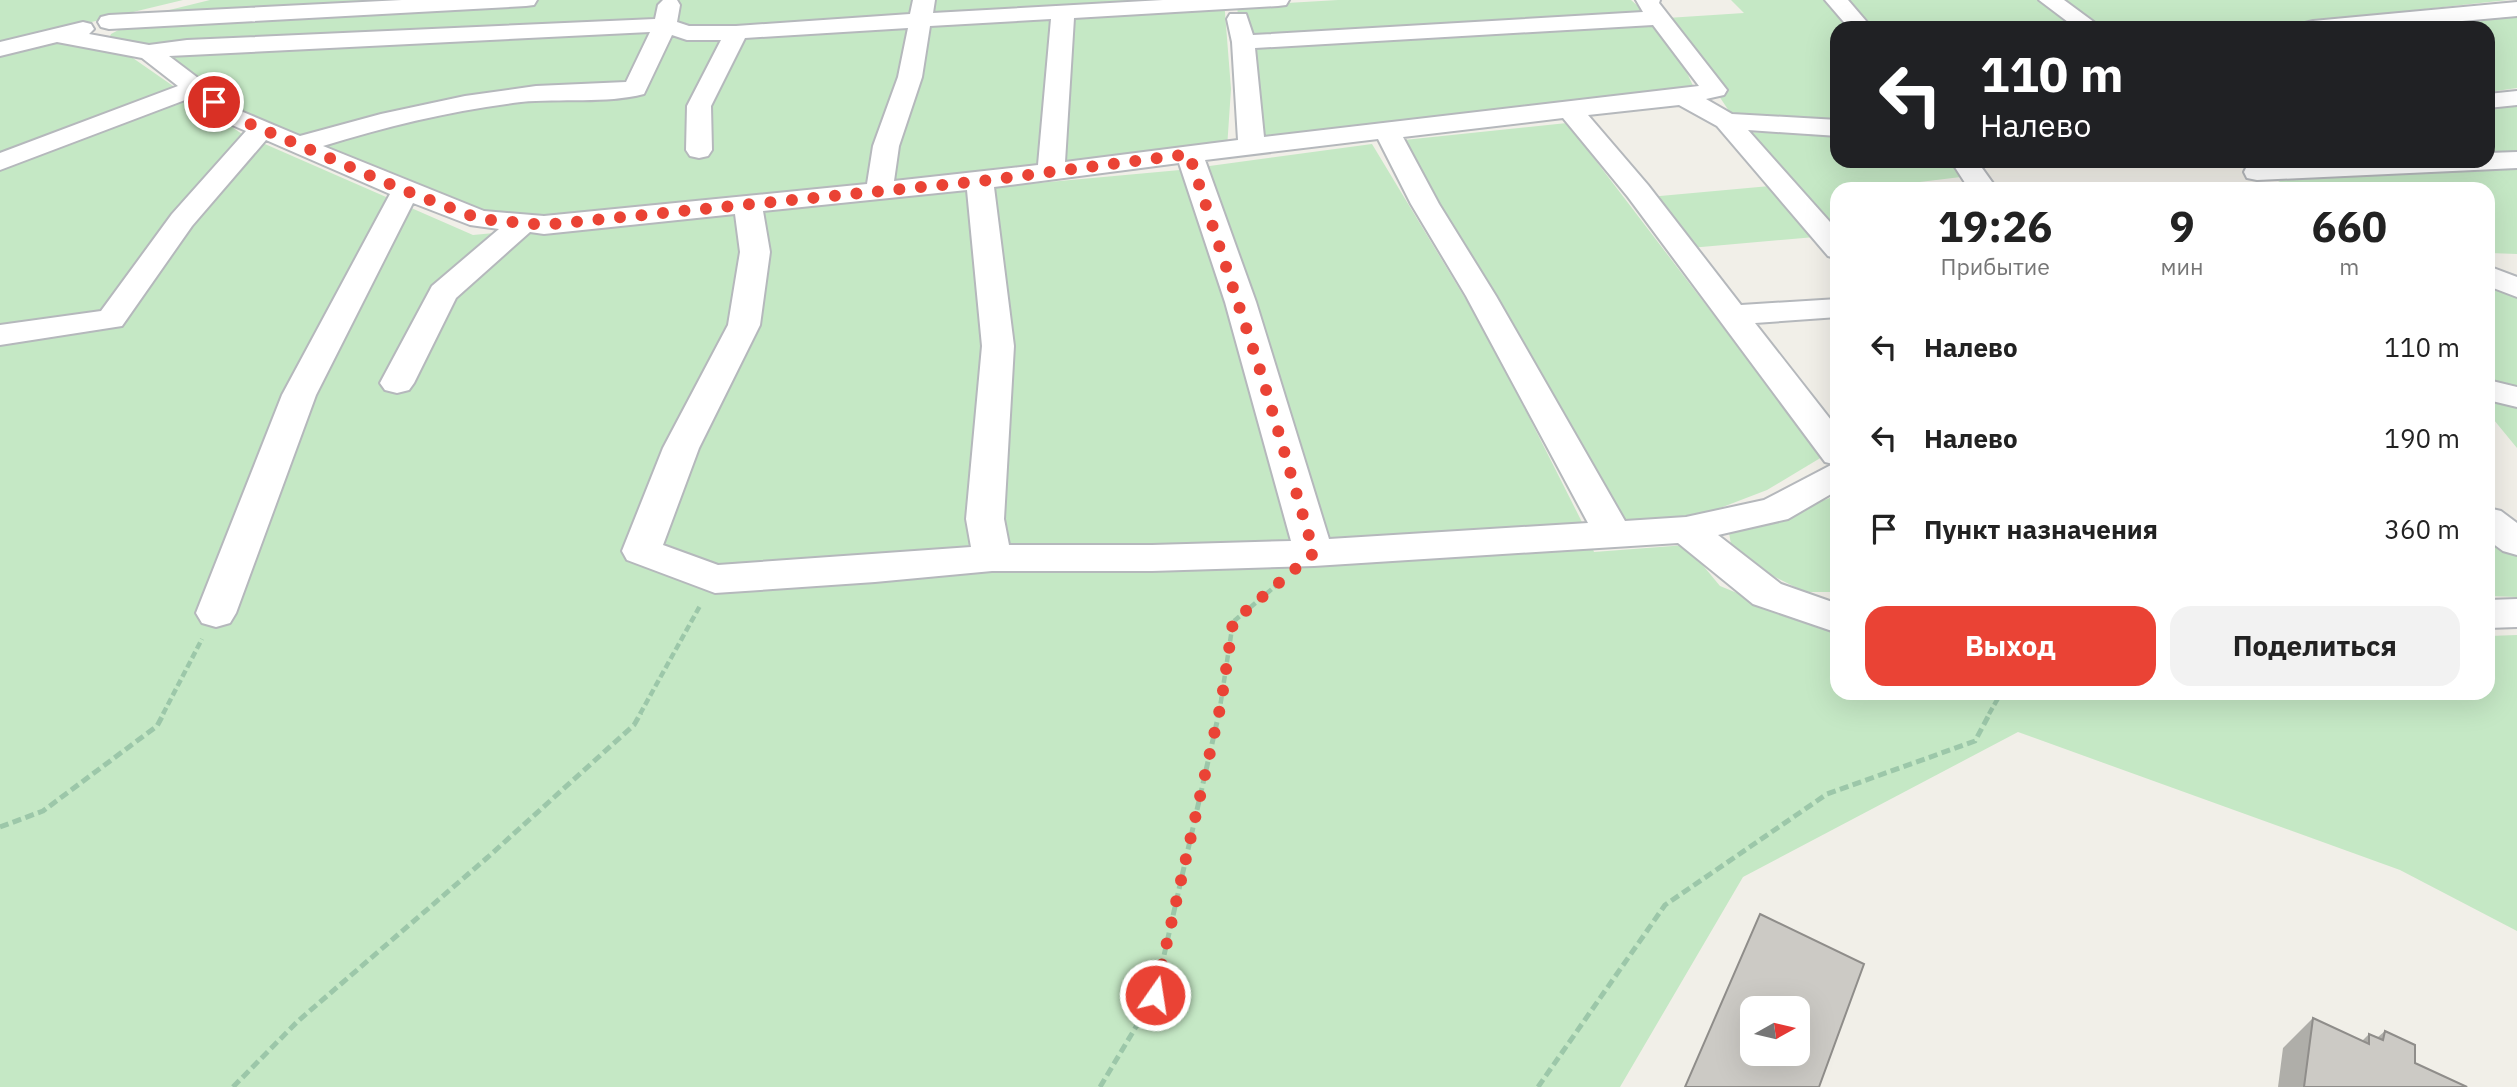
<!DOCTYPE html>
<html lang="ru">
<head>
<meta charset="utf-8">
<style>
	:root { --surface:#fff; --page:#f2f2f2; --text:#222; --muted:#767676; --accent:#ea4335 }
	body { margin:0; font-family:"IBM Plex Sans",sans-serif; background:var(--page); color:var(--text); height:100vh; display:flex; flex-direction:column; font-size:26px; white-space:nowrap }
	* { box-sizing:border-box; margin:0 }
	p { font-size:23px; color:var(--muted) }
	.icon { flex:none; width:38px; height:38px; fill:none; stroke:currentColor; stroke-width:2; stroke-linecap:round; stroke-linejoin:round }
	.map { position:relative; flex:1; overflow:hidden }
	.details { position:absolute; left:1830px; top:182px; width:665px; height:518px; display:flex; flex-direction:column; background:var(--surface); border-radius:21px; box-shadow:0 7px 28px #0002 }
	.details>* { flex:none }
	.top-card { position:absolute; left:1830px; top:21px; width:665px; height:147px; border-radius:21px; box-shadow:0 7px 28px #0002; background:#202124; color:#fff; overflow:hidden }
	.needle { width:46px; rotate:82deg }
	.tools { position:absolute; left:1740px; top:996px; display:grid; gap:14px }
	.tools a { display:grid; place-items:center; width:70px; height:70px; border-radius:14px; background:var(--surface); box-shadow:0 7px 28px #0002; font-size:35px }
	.pin { position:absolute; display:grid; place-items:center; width:60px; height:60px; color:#fff; margin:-30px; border:4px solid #fff; border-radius:50%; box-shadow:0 2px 7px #0007 }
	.me { position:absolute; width:77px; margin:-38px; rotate:13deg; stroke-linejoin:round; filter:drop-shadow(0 0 5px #0008) }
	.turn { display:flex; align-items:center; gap:24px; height:147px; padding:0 35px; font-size:32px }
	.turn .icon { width:91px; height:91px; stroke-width:2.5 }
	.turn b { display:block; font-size:49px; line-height:60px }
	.eta { display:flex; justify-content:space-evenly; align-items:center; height:119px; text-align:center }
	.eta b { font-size:42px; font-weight:700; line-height:49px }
	.button { display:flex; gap:14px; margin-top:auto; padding:14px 35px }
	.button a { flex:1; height:80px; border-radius:21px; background:var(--accent); color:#fff; font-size:28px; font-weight:700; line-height:80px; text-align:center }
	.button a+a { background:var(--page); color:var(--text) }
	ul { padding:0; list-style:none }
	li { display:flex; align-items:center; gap:21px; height:91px; padding:0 35px }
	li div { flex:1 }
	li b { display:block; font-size:26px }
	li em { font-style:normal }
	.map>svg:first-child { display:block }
	.green { fill:#c5e8c5 }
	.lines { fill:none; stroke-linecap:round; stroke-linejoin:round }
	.minor-casing { stroke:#b5b8bc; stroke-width:4 }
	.path-far1 { stroke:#9cc7a9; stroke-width:4.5; stroke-dasharray:7 3.5; stroke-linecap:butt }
	.path { stroke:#9cc7a9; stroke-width:5; stroke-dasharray:9 4.5; stroke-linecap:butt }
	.minor { fill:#fff; fill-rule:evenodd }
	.wall { fill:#afaea9 }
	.building { fill:#cccac5; stroke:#8f8d8a; stroke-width:2; fill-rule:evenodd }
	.route { stroke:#ea4335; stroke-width:12; stroke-dasharray:0 21.6 }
</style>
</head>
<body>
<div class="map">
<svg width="2517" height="1087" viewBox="0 0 2517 1087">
	<rect width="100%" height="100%" fill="#f1efe8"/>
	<!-- green -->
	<path class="green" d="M 0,0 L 183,0 L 0,44 Z
		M 210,0 L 1224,0 L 1231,89 L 1227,148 L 499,221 L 227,106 L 159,54 L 108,41 L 111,34 L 145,16 Z
		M 1338,0 L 1631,0 C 1661,25 1683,59 1697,96 L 1252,146 L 1237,6 Z
		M 1731,0 L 1827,0 L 1851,28 L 1838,28 L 1837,122 L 1731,114 L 1667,18 L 1744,13 Z
		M 1847,0 L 2043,0 L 2088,28 L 1870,28 Z
		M 2061,0 L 2508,0 L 2250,28 L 2102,28 Z
		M 2517,7 L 2517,88 L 2489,92 L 2488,28 L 2309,28 Z
		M 52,41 L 130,56 L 242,134 L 473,235 L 1180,170 L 1372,144 L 1489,338 L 1585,528 L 1594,552 L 1686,545 L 1720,586 L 1837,634 L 1838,693 L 2488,693 L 2489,636 L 2517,635 L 2517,931 L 2400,870 L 2018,732 L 1743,877 L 1620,1087 L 0,1087 L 0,54 Z
		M 2517,96 L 2517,155 L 2489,156 L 2488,100 Z
		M 1567,123 L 1822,457 L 1767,490 L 1694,518 L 1627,527 L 1450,231 L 1404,140 Z
		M 1748,132 L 1837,136 L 1838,161 L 1949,161 L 1961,177 L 1862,189 L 1838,189 L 1837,237 Z
		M 2517,164 L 2517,254 L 2489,253 L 2488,189 L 2283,189 L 2276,183 L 2292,175 Z
		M 2251,182 L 2259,189 L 2100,189 L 2096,185 Z
		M 1770,186 L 1815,237 L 1690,248 L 1649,197 Z
		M 2488,285 L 2517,295 L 2517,390 L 2500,386 L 2489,375 Z
		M 2488,400 L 2517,404 L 2517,448 L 2489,414 Z
		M 1837,495 L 1837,592 L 1805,592 L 1733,556 L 1728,527 L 1785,516 Z
		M 2488,532 L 2517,557 L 2517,597 L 2489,596 Z"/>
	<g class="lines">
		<defs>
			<path id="minor" d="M 402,0 L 537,0 L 534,5 L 526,6 L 109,29 L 101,27 L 98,22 L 101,17 L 109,15 Z
				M 663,0 L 677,0 L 680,5 L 677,22 L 689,26 L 736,26 L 910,14 L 913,0 L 935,0 L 933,13 L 1163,0 L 1289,0 L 1286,5 L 1278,6 L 1074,18 L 1065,162 L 1238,140 L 1232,42 L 1227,19 L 1230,14 L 1246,14 L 1253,35 L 1643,12 L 1636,0 L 1660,0 L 1659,3 L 1727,90 L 1724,95 L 1706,99 L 1732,114 L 1838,120 L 1838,136 L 1748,130 L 1838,231 L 1838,259 L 1828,256 L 1717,126 L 1679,105 L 1588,115 L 1648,185 L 1741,305 L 1838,299 L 1838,317 L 1755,323 L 1838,429 L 1838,490 L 1788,519 L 1718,535 L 1781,584 L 1838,604 L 1838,633 L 1753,604 L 1678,543 L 1314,566 L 1152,571 L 992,571 L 875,582 L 715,593 L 627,560 L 622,551 L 663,448 L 728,325 L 740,252 L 735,214 L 544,234 L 530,232 L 456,298 L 414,383 L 409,390 L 397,393 L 385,390 L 380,383 L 432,286 L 499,229 L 470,225 L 413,203 L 316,395 L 236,613 L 230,623 L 216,627 L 202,623 L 196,613 L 282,395 L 390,194 L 266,140 L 192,226 L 122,326 L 0,345 L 0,325 L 101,311 L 172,214 L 246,131 L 225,122 L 193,97 L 0,170 L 0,153 L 178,86 L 142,58 L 57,42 L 0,56 L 0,42 L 83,22 L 91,24 L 94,29 L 89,34 L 149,45 L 187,40 L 655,19 L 658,5 ZM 1051,19 L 1038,165 L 894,181 L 899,146 L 922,77 L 930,26 ZM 1653,25 L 1699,86 L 1264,137 L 1255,48 ZM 908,28 L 898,77 L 873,146 L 867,184 L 544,216 L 484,211 L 323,146 C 387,126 454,110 521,102 C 561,98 605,104 644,94 L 672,35 L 687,40 L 721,40 L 687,106 L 686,150 L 690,156 L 699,158 L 708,156 L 712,150 L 711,106 L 745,38 ZM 650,32 L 626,82 L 536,86 L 465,96 L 381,114 L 300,136 L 243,112 L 169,56 ZM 1563,118 L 1628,197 L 1825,462 L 1833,464 L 1764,500 L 1686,517 L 1625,521 L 1496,296 L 1439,204 L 1403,137 ZM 1378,139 L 1411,204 L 1466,296 L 1588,523 L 1329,539 L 1256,302 L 1205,160 ZM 1179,163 L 1225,302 L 1291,541 L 1152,545 L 1009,545 L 1004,519 L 1014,346 L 994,187 ZM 967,190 L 982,346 L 966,519 L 971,547 L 718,565 L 663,545 L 699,448 L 760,325 L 770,252 L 763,211 Z
				M 1825,0 L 1848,0 L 1872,28 L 1849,28 Z
				M 2039,0 L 2064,0 L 2102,28 L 2076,28 Z
				M 2517,2 L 2517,16 L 2385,28 L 2302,28 L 2305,23 L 2313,21 Z
				M 2517,91 L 2517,105 L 2488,108 L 2488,94 Z
				M 2517,152 L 2517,168 L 2257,180 L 2247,178 L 2244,172 L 2247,166 L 2257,164 L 2321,161 L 2488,161 L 2488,153 Z
				M 1951,161 L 1977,161 L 1997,189 L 1969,189 Z
				M 2488,266 L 2517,277 L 2517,297 L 2488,286 Z
				M 2488,380 L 2517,387 L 2517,407 L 2488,400 Z
				M 2488,508 L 2501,511 L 2517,523 L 2517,555 L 2503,551 L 2488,540 Z
				M 2517,599 L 2517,627 L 2488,628 L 2488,600 Z"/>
		</defs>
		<!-- minor casing -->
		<use href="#minor" class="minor-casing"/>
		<!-- path-far1 -->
		<path class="path-far1" d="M 163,714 L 202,639
			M 640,714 L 701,604
			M 1219,714 L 1233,622 L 1279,583
			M 1989,714 L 2001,693"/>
		<!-- path -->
		<path class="path" d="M 0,827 L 43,811 L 157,726 L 164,713
			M 233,1087 L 298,1021 L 488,857 L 634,725 L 641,713
			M 1100,1087 L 1155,995 L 1219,713
			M 1538,1087 L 1665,905 L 1827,794 L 1975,741 L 1990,713"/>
		<!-- minor -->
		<use href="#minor" class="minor"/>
	</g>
	<!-- wall -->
	<path class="wall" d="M 2313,1018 L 2362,1041 L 2369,1034 L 2378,1037 L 2385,1031 L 2415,1063 L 2468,1087 L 2278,1087 L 2283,1048 Z"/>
	<!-- building -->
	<path class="building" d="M 1760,914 L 1864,964 L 1819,1087 L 1685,1087 ZM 1752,1008 L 1797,1008 L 1797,1054 L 1752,1054 Z
		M 2313,1018 L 2369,1044 L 2369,1034 L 2383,1040 L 2385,1031 L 2415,1045 L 2415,1063 L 2467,1087 L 2304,1087 Z"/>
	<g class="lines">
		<!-- route -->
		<path class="route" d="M 214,102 L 234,117 L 406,191 L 480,219 L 544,225 L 981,181 L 1189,154 L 1262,376 L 1314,553 L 1233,622 L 1221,704 L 1155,995"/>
	</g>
</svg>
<div class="tools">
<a><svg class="needle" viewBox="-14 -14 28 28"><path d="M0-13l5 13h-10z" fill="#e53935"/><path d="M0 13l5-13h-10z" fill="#767676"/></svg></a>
</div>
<div class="pin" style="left:214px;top:102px;background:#d93025"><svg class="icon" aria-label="arrive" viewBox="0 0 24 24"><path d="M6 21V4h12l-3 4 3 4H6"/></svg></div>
<svg class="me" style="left:1155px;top:995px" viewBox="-20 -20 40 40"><circle r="17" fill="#ea4335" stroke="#fff" stroke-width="3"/><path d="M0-11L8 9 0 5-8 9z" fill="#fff"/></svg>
<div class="top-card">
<div class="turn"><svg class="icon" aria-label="left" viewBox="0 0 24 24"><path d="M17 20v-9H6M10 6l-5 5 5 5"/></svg><div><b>110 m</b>Налево</div></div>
</div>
<section class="details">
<div class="eta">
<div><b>19:26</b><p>Прибытие</p></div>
<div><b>9</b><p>мин</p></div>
<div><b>660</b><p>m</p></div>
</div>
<ul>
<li><svg class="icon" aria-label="left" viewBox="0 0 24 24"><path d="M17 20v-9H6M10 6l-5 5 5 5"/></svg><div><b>Налево</b></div><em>110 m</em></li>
<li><svg class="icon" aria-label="left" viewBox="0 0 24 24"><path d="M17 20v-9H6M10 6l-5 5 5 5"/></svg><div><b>Налево</b></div><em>190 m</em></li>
<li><svg class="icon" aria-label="arrive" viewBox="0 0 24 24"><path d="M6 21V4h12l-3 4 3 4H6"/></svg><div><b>Пункт назначения</b></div><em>360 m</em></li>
</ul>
<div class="button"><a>Выход</a><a>Поделиться</a></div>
</section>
</div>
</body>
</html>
